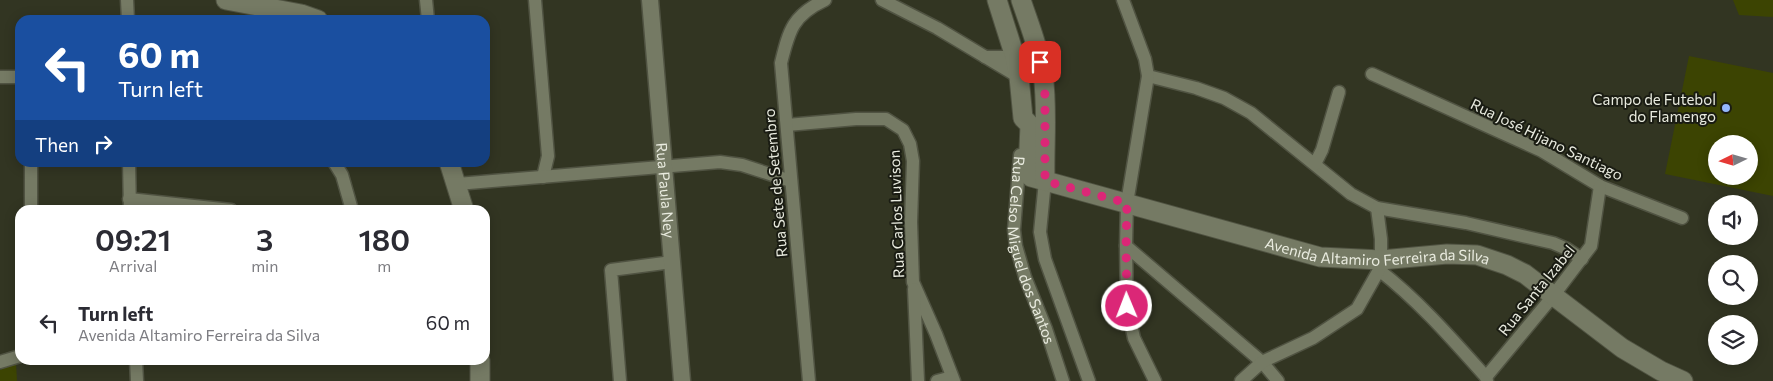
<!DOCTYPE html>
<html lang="en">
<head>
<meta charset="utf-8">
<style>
	:root { --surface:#fff; --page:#f7f7f7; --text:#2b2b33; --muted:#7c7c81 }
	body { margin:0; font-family:Commissioner,sans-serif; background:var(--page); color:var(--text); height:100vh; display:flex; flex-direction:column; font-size:19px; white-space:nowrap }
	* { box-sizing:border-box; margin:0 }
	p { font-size:16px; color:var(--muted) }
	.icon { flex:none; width:28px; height:28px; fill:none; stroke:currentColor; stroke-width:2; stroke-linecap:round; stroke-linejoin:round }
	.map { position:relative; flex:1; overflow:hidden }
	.drawer { position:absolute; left:15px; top:205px; width:475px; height:160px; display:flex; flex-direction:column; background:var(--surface); border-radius:15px; box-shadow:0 2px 12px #0003 }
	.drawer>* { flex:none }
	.guide { position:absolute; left:15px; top:15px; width:475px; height:152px; border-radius:15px; box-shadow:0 2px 12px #0003; background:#1a4fa0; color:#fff; overflow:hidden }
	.needle { width:32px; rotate:265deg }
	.fabs { position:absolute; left:1708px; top:135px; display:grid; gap:10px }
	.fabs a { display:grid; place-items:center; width:50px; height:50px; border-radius:50%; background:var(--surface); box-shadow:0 2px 12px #0003; font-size:25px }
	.pin { position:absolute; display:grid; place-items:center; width:42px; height:42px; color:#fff; margin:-21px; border-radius:10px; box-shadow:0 2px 8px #0006 }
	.me { position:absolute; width:55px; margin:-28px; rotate:359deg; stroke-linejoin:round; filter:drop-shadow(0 0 4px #0008) }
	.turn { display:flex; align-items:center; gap:18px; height:105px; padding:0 20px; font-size:22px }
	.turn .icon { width:65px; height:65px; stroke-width:2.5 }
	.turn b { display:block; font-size:35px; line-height:42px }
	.then { display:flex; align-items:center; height:48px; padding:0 20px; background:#0003; gap:10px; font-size:19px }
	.eta { display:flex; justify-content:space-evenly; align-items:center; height:85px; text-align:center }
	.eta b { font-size:30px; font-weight:600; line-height:35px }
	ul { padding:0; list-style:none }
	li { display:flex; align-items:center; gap:15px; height:65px; padding:0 20px }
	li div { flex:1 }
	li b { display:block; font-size:19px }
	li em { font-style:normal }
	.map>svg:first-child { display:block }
	.green { fill:#3c4402; fill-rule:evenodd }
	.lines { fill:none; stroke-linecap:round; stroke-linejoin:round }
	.minor-casing { stroke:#505342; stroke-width:15 }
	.tertiary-casing { stroke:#505342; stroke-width:19 }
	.secondary-casing { stroke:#505342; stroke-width:21 }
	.minor { stroke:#757a64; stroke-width:12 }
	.tertiary { stroke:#757a64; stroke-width:16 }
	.secondary { stroke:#757a64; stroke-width:19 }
	.route { stroke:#db2777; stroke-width:9; stroke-dasharray:0 16.2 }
	.poi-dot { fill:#94b7fd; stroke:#1a1c13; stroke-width:2 }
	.labels { text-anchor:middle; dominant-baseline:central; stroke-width:4; stroke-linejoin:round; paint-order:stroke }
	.poi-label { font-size:15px; fill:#e9ebdf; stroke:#1a1c13; text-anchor:end }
	.street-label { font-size:15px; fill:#e9ebdf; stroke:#1a1c13 }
</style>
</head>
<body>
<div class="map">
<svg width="1773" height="381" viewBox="0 0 1773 381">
	<rect width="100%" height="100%" fill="#323522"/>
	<!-- green -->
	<path class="green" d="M 1733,0 L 1773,0 L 1773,17 L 1739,15 Z
		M 1689,56 L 1773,73 L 1773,196 L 1665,174 ZM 1716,144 L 1749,144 L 1749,176 L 1716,176 Z
		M 16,363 L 17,381 L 0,381 L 0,370 Z"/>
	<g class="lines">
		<defs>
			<g id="minor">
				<path d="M 127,0 L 128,20"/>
				<path d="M 426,0 L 428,20"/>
				<path d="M 535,0 L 548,156 L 543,177"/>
				<path d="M 882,0 L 937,28 L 1019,77 L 1043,73"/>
				<path d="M 1123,0 L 1145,59 L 1148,76 L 1196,88 L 1224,98 L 1251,113 L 1351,194 L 1377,208 L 1466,223 L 1553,243 L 1567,249 L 1582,259"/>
				<path d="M 985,57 L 1015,57 L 1038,50"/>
				<path d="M 1372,74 L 1542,151 L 1600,186 L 1682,218"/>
				<path d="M 1148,76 L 1127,203 L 1126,246 L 1127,306 L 1134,338 L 1155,381"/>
				<path d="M 0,77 L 20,77"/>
				<path d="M 787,125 L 856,119 L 886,119 L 903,130 L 910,144 L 913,161 L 911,222 L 913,282 L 936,334 L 954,381"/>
				<path id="s1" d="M 1020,155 L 1014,230 L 1016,246 L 1025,277 L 1046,329 L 1063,381"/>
				<path d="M 31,162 L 31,210"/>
				<path d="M 129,162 L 130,210"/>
				<path d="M 334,162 L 342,175 L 352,210"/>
				<path d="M 1315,164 L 1322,150 L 1339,92"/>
				<path d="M 1045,181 L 1040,232 L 1045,259 L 1089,381"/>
				<path d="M 457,184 L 720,162 L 742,165 L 791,181"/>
				<path d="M 129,199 L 231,210"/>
				<path d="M 1126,246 L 1262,362 L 1278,381"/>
				<path d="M 1379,270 C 1419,301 1452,339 1486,377 L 1487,381"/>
				<path d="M 914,289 L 918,381"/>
				<path d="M 136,360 L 137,381"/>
				<path d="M 0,362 L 20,356"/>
				<path d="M 1486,377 L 1553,296 L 1591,246 L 1600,186"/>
				<path d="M 620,381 L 611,270 L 672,262"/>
				<path d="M 809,381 L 781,63 C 789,30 793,15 825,0"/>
				<path d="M 937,381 L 952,377"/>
				<path d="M 1241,381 L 1262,362 L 1313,338 L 1357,309 L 1379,270 L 1381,260 L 1381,239 L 1377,208"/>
			</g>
			<g id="tertiary">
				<path id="s2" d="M 650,0 L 682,381"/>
			</g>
			<g id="secondary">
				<path d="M 226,0 L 301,14 L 318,20"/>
				<path id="s3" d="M 997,0 L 1015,57 L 1019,77 L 1023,118 L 1030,125 L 1028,171 L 1031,177 L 1320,257 L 1381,260 L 1447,254 L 1477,255 L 1507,265 L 1525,274 L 1622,348 L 1661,371 L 1683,381"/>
				<path d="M 1021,0 C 1029,24 1039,48 1043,74 C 1048,109 1044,145 1045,181"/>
				<path d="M 449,162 L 464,210"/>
				<path d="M 480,360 L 480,381"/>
			</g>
		</defs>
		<!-- minor casing -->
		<use href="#minor" class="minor-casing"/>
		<!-- tertiary casing -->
		<use href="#tertiary" class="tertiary-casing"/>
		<!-- secondary casing -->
		<use href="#secondary" class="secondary-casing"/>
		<!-- minor -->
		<use href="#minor" class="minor"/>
		<!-- tertiary -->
		<use href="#tertiary" class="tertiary"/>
		<!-- secondary -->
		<use href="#secondary" class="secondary"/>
	</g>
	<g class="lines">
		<!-- route -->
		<path class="route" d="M 1040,62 L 1045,95 L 1045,181 L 1127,203 L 1126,246 L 1127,306"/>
	</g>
	<!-- markers -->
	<circle class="poi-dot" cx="1726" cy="108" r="5"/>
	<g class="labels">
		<!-- poi labels -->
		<g class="poi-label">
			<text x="1716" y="99">Campo de Futebol<tspan x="1716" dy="17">do Flamengo</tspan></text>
		</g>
		<!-- street labels -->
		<g class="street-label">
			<text transform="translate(1547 139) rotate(26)">Rua José Hijano Santiago</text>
			<text transform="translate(775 183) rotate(-95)">Rua Sete de Setembro</text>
			<text stroke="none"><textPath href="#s2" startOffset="191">Rua Paula Ney</textPath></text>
			<text transform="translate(896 214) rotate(-92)">Rua Carlos Luvison</text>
			<text stroke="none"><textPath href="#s1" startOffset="98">Rua Celso Miguel dos Santos</textPath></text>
			<text stroke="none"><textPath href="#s3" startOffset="541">Avenida Altamiro Ferreira da Silva</textPath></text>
			<text transform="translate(1536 290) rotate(-51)">Rua Santa Izabel</text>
		</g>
	</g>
</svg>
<div class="fabs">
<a><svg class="needle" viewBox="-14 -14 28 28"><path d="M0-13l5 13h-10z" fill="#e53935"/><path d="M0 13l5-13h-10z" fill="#7c7c81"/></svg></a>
<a><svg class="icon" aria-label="sound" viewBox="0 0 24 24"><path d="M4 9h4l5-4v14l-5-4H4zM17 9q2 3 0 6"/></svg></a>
<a><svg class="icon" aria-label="search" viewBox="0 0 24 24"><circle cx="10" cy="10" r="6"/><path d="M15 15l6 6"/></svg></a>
<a><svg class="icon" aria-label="layers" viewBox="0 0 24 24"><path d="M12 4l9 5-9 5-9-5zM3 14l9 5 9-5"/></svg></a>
</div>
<div class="pin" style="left:1040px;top:62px;background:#d93025"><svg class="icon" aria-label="arrive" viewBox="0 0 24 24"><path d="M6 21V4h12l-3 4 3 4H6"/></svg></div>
<svg class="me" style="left:1127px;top:306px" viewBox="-20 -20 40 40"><circle r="17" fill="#db2777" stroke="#fff" stroke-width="3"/><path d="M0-11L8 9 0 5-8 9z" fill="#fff"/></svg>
<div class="guide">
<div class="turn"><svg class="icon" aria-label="left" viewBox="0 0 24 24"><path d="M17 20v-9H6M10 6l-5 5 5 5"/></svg><div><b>60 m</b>Turn left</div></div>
<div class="then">Then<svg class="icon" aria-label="right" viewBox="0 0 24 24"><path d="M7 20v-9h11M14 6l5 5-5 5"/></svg></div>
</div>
<section class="drawer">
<div class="eta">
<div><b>09:21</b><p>Arrival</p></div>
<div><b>3</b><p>min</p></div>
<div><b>180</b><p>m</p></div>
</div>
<ul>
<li><svg class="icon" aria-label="left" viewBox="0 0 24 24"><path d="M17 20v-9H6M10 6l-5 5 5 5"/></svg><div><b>Turn left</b><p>Avenida Altamiro Ferreira da Silva</p></div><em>60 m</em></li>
</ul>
</section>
</div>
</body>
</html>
